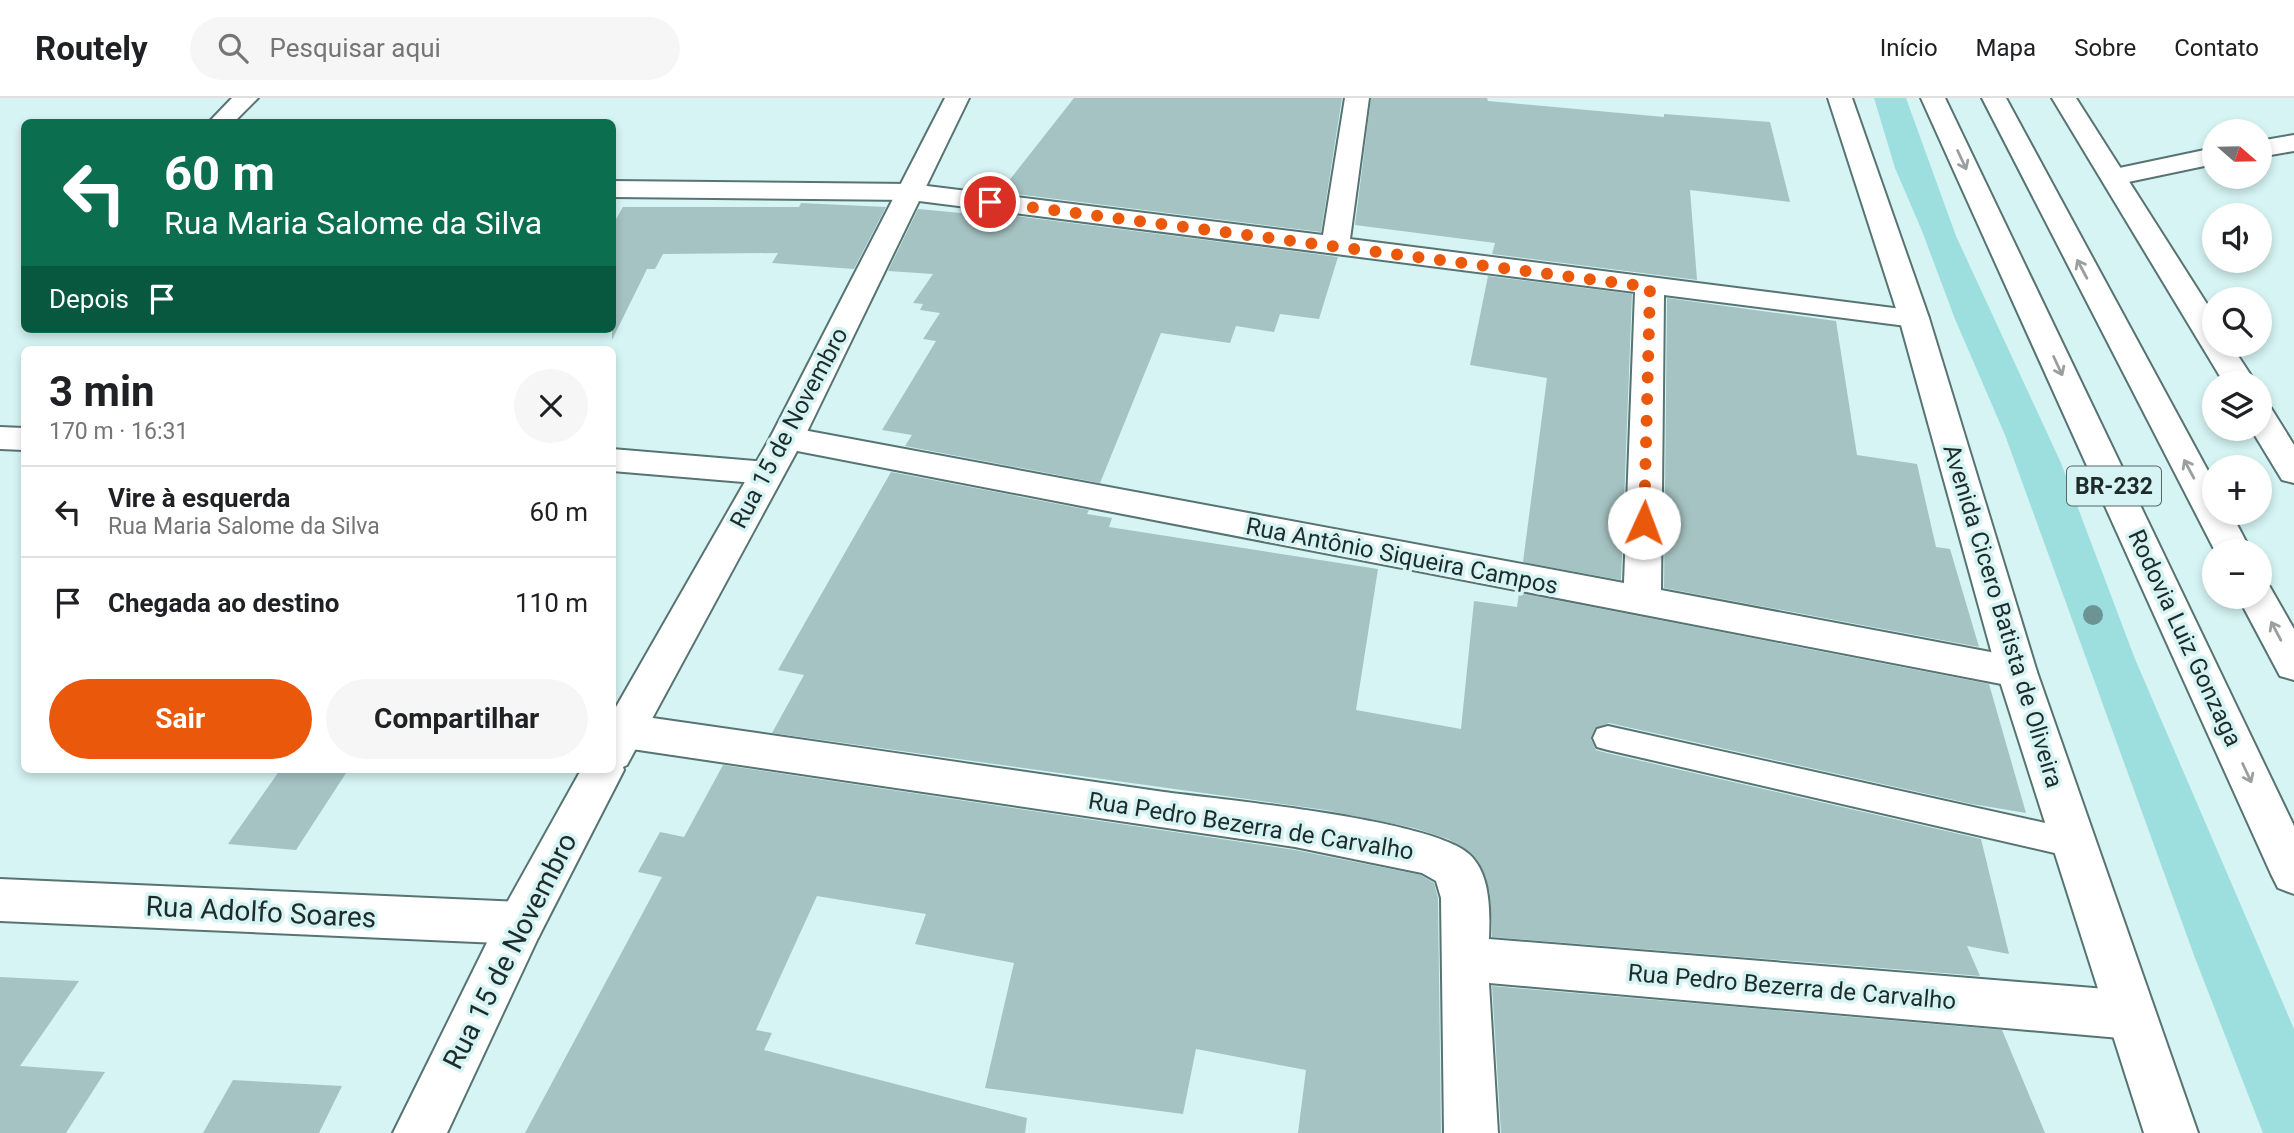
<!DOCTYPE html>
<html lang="pt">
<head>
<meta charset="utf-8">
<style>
	:root { --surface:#fff; --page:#f6f6f6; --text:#202124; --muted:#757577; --line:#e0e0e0; --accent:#ea580c }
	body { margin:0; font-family:Roboto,sans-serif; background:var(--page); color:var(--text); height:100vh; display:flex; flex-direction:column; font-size:26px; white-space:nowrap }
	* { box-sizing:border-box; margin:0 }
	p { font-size:23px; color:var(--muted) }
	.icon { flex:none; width:38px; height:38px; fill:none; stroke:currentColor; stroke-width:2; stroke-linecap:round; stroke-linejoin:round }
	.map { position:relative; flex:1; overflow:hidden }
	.panel { position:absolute; left:21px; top:248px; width:595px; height:427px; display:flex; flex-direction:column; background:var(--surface); border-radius:10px; box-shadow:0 4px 10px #0003 }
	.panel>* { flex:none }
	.hud { position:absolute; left:21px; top:21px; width:595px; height:214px; border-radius:10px; box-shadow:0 4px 10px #0003; background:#0b6e4f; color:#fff; overflow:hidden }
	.needle { width:46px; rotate:110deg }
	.fabs { position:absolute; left:2202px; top:21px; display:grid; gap:14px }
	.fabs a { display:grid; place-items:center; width:70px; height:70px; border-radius:50%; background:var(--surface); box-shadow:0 4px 10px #0003; font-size:35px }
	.pin { position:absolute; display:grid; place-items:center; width:60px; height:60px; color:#fff; margin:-30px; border:4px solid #fff; border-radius:50%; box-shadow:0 2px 7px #0007 }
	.me { position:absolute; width:77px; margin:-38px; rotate:2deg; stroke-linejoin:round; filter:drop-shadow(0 0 5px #0008) }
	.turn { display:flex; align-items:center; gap:24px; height:147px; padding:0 28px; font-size:32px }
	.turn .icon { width:91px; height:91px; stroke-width:2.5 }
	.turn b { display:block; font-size:49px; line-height:60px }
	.then { display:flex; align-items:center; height:66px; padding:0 28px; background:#0003; gap:14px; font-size:26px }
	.round { display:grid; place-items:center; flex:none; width:74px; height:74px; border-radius:37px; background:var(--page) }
	.summary { display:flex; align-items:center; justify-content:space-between; height:119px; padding:0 28px }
	h1 { font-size:42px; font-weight:700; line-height:52px }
	.button { display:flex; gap:14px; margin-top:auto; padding:14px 28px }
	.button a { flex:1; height:80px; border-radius:42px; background:var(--accent); color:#fff; font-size:28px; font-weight:700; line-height:80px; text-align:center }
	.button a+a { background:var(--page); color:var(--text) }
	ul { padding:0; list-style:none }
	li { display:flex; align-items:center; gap:21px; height:91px; padding:0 28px; border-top:2px solid var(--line) }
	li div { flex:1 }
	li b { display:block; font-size:26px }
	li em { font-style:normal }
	header { display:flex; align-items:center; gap:42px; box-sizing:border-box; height:98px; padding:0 35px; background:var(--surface); border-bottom:2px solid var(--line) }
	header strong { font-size:33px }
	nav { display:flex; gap:38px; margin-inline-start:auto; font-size:24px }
	.search { width:490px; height:63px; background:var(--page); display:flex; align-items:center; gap:18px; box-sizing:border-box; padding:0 24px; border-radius:38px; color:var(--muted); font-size:26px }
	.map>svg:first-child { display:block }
	.green { fill:#9ddfde }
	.building { fill:#a5c3c2 }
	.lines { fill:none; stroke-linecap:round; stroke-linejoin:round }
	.lane-casing { stroke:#577372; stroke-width:4 }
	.street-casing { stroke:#577372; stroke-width:4 }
	.secondary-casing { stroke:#577372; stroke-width:4 }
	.highway-casing { stroke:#577372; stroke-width:4 }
	.lane { fill:#fff; fill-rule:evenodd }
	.street { fill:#fff; fill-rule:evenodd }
	.secondary { fill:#fff; fill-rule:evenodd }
	.highway { fill:#fff; fill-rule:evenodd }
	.tree { fill:#6b9493 }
	.oneway { stroke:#9aa09f }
	.route { stroke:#ea580c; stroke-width:12; stroke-dasharray:0 21.6 }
	.labels { text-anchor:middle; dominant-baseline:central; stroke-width:7; stroke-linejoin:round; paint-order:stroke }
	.shield { fill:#d5f4f3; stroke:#566766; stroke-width:2 }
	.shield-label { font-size:23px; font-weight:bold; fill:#1f2b2a }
	.street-label { font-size:24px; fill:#1f2b2a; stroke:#d5f4f3 }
	.near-street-label { font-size:28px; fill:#1f2b2a; stroke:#d5f4f3 }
</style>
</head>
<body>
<header>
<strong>Routely</strong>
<div class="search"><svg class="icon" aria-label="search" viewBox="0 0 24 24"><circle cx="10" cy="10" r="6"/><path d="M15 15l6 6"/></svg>Pesquisar aqui</div>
<nav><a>Início</a><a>Mapa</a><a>Sobre</a><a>Contato</a></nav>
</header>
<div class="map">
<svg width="2294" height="1035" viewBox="0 0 2294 1035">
	<rect width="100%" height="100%" fill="#d5f4f3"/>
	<!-- green -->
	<path class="green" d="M 1874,0 L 1906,0 L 1956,138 L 2061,365 L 2135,561 L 2294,931 L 2294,1035 L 2263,1035 L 2195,860 L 2005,337 L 1955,221 L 1922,133 L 1895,70 Z"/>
	<!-- building -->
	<path class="building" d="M 1074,0 L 1342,0 L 1321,134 L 1000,94 Z
		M 1371,0 L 1487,0 L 1488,3 L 1664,19 L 1664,16 L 1770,24 L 1790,104 L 1690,92 L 1697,182 L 1492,156 L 1495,145 L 1355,127 Z
		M 801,105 L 886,109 L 854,171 L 772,165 L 778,155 L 663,156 L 655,171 L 647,171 L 612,242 L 612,128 L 623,109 L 799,109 Z
		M 918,111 L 983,117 L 985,114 L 1338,159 L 1319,221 L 1280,216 L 1274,234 L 1236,228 L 1230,245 L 1161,235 L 1100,385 L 905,348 L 912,337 L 882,332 L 936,243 L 923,241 L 940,215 L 920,212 L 923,206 L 913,205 L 933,176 L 888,173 Z
		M 1488,178 L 1632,196 L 1621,482 L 1523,464 L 1547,280 L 1470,267 Z
		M 1667,200 L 1836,223 L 1857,357 L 1917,366 L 1936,449 L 1950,451 L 1979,549 L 1664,490 Z
		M 891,374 L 1089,412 L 1087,416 L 1112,420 L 1109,429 L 1378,471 L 1356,612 L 1461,631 L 1474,503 L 1517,509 L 1519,495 L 1989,586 L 2026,715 L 1972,706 L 1609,625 L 1595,630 L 1591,641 L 1596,652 L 1607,655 L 1981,741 L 2009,856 L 1967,848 L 1980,878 L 1492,839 L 1490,795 L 1478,763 L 1470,754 L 1448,741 L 1414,730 L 1325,712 L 772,635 L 804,577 L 778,572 Z
		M 723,667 L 1295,752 L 1421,777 L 1434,785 L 1438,800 L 1441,1035 L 1298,1035 L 1306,972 L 1196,951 L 1183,1016 L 985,990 L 1014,865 L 915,846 L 926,816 L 817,798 L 756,932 L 772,935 L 764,952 L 1027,1020 L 1025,1035 L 525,1035 L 662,779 L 638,774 L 660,734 L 684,739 Z
		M 280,672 L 348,672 L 296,752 L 228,746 Z
		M 0,879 L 79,883 L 20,968 L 105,974 L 66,1035 L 0,1035 Z
		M 1492,888 L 2002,932 L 2045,1035 L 1501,1035 Z
		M 233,982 L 342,988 L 319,1035 L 203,1035 Z"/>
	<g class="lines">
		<defs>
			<path id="lane" d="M 1608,628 L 2072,731 L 2084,735 L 2088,745 L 2084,755 L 2072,759 L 1608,652 L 1597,649 L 1593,640 L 1597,631 Z"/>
			<path id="street" d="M 232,0 L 258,0 L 234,24 L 209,24 Z
				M 1345,0 L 1369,0 L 1350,141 L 1925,214 L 1929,220 L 1925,226 L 1914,229 L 1664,197 L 1661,492 L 2017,559 L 2031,563 L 2037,574 L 2031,585 L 2017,589 L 787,351 L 775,348 L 770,340 L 775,332 L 787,329 L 1624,485 L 1635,194 L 911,102 L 612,99 L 612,83 L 911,86 L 1323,137 Z
				M 2294,37 L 2294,53 L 2259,59 L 2259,43 Z
				M 2214,50 L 2214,66 L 2114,87 L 2105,85 L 2101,79 L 2105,73 Z
				M 0,329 L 24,330 L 24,352 L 0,351 Z
				M 612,351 L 767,364 L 779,367 L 784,375 L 779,383 L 767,386 L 612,373 Z
				M 625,616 C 805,642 985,668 1164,694 C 1224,702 1430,721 1469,756 C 1491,776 1490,814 1489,841 L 2131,893 L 2149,900 L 2156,917 L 2149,934 L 2131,941 L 1489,885 L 1498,1035 L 1444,1035 L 1441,800 L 1436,783 L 1422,775 L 1295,749 L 625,650 L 612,645 L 612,621 Z
				M 0,781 L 521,804 L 538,810 L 545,825 L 538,840 L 521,846 L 0,823 Z"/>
			<path id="secondary" d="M 945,0 L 969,0 L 804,340 L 627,667 L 623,669 L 624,672 L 538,840 L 447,1035 L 393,1035 L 504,810 L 581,672 L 612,672 L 612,616 L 770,340 Z
				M 1828,0 L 1852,0 L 1929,220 L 2037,574 L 2198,1035 L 2144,1035 L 1997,574 L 1899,220 Z
				M 2052,0 L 2076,0 L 2214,217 L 2214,247 L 2231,247 L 2256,285 L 2224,285 Z
				M 2259,307 L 2271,310 L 2294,347 L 2294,385 L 2282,382 L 2251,331 L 2259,331 Z"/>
			<path id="highway" d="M 1921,0 L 1945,0 L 2294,728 L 2294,796 L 2278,790 L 2271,776 Z
				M 1982,0 L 2006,0 L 2214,384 L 2214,415 L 2231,415 L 2251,453 L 2215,453 Z
				M 2259,486 L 2270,489 L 2294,531 L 2294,582 L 2280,578 L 2238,499 L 2259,499 Z"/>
		</defs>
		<!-- lane casing -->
		<use href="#lane" class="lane-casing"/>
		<!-- street casing -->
		<use href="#street" class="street-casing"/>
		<!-- secondary casing -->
		<use href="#secondary" class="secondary-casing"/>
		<!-- highway casing -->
		<use href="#highway" class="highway-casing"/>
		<!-- lane -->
		<use href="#lane" class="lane"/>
		<!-- street -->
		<use href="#street" class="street"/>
		<!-- secondary -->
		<use href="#secondary" class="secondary"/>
		<!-- highway -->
		<use href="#highway" class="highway"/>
	</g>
	<!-- trees -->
	<circle class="tree" cx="2093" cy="517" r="10"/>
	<!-- one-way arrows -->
	<defs><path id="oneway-shaft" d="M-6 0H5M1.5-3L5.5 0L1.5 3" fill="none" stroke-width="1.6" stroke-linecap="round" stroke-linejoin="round" transform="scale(1.75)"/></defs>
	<g class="oneway">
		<use href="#oneway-shaft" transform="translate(1962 62) rotate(65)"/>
		<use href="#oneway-shaft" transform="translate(2082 171) rotate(-118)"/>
		<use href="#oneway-shaft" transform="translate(2058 268) rotate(65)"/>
		<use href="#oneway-shaft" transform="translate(2189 371) rotate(-118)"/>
		<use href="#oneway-shaft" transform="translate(2276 533) rotate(-118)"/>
		<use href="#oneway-shaft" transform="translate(2247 675) rotate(65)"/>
	</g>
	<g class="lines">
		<!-- route -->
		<path class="route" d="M 990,104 L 1650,189 L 1644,425"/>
	</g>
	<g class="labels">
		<!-- shield labels -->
		<rect class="shield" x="2067" y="368.5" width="94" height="39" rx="5"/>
		<g class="shield-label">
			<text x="2114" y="388">BR-232</text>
		</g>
		<!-- street labels -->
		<g class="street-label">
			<text transform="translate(789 330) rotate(-62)">Rua 15 de Novembro</text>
			<text transform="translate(1402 458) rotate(11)">Rua Antônio Siqueira Campos</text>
			<text transform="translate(2003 518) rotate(73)">Avenida Cicero Batista de Oliveira</text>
			<text transform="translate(2185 540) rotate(65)">Rodovia Luiz Gonzaga</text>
			<text transform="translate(1251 728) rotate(9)">Rua Pedro Bezerra de Carvalho</text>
			<text transform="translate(1792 889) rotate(5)">Rua Pedro Bezerra de Carvalho</text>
		</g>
		<!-- near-street labels -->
		<g class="near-street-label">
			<text transform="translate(261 814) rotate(3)">Rua Adolfo Soares</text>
			<text transform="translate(510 853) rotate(-63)">Rua 15 de Novembro</text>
		</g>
	</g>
</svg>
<div class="fabs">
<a><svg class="needle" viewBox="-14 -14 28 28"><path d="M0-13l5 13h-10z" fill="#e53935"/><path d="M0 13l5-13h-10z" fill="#757577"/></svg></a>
<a><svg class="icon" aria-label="sound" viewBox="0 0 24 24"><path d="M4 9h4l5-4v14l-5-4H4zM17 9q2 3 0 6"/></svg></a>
<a><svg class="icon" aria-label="search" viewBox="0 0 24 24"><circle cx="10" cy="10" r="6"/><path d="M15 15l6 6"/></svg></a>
<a><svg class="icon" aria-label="layers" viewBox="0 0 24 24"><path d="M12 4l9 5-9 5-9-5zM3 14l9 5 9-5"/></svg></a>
<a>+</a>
<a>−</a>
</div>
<div class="pin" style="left:990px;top:104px;background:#d93025"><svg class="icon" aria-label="arrive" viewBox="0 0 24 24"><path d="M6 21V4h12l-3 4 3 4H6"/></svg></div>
<svg class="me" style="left:1644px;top:425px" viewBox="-20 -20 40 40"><circle r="19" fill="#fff"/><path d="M0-13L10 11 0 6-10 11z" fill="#ea580c"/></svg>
<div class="hud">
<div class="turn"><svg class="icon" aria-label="left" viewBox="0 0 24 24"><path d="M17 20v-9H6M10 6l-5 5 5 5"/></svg><div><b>60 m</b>Rua Maria Salome da Silva</div></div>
<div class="then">Depois<svg class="icon" aria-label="arrive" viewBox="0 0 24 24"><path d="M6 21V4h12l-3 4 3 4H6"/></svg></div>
</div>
<section class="panel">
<div class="summary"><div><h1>3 min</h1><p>170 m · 16:31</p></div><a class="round"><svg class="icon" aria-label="close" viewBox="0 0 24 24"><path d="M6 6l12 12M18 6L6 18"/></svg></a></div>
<ul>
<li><svg class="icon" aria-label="left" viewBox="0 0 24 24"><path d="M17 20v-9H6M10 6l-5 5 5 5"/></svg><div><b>Vire à esquerda</b><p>Rua Maria Salome da Silva</p></div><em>60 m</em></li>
<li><svg class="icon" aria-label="arrive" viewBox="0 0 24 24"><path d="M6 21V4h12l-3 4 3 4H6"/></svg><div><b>Chegada ao destino</b></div><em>110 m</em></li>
</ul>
<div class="button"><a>Sair</a><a>Compartilhar</a></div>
</section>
</div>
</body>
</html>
